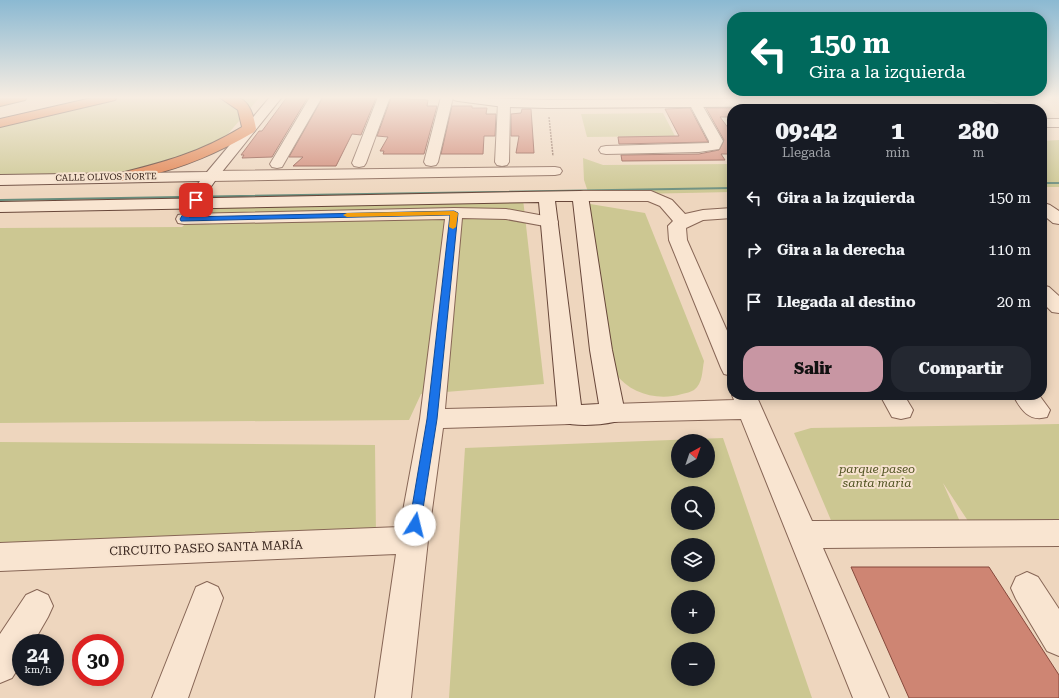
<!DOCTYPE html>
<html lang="es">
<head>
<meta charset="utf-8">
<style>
	:root { --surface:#171b24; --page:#242831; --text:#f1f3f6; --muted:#9ea1a6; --accent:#c896a3 }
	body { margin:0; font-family:"Roboto Serif",serif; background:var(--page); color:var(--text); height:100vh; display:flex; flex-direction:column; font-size:15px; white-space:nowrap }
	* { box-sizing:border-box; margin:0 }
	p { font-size:13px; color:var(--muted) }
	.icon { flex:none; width:22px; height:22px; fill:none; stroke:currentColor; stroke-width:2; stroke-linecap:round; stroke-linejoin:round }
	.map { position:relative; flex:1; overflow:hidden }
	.sheet { position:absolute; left:727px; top:104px; width:320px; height:296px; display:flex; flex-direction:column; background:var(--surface); border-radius:16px; box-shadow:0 2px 10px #0003 }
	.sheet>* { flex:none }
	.top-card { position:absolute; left:727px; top:12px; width:320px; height:84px; border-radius:16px; box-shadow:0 2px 10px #0003; background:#00695c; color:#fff; overflow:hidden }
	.needle { width:26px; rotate:40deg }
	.controls { position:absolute; left:671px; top:434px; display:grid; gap:8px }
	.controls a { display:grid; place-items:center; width:44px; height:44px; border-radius:50%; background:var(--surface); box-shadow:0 2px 10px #0003; font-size:20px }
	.speed { position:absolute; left:12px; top:634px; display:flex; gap:8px; font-size:20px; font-weight:700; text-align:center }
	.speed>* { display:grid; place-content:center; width:52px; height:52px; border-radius:50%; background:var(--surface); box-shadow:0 2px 10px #0003; line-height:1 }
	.speed small { font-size:10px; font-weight:400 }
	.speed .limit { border:6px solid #d22; background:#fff; color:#111 }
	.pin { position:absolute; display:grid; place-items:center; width:34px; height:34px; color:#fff; margin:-17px; border-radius:8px; box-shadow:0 2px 6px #0006 }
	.me { position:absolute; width:44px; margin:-22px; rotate:9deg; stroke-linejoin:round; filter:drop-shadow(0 0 3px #0008) }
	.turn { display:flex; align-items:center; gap:14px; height:84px; padding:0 16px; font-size:18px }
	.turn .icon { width:52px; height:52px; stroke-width:2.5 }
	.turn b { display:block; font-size:28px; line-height:34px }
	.eta { display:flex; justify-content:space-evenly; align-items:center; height:68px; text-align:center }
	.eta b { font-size:24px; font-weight:800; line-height:28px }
	.primary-button { display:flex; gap:8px; margin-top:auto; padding:8px 16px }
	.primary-button a { flex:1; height:46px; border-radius:16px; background:var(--accent); color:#111; font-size:16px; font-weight:800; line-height:46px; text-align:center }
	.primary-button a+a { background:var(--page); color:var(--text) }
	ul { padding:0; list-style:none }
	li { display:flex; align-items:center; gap:12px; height:52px; padding:0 16px }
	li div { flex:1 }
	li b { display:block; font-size:15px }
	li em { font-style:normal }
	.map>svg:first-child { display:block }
	.green { fill:#ccc792; fill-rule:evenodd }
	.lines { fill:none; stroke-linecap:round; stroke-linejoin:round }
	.stream { fill:#698d7d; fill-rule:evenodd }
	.building { fill:#ce8573; stroke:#86493c }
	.street-casing { stroke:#876656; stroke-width:2 }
	.secondary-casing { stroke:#68473a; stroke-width:2 }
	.highway-casing { stroke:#54352b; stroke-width:2 }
	.path { stroke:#876656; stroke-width:1.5; stroke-dasharray:2 1; stroke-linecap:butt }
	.street { fill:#f9e5d1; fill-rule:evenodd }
	.secondary { fill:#f9e5d1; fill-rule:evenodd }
	.highway { fill:#e17f4b; fill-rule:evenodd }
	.route { fill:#1a73e8; stroke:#114b97 }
	.slow { fill:#f59e0b }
	.labels { text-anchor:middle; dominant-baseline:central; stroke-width:4; stroke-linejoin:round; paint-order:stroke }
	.far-street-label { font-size:9px; fill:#36231b; stroke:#f6e2ce }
	.near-park-label { font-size:12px; font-style:italic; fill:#515322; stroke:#f6e2ce }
	.near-street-label { font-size:12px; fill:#36231b; stroke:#f6e2ce }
</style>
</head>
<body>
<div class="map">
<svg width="1059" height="698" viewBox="0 0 1059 698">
	<rect width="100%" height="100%" fill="#eed6be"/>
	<!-- green -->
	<path class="green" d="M 97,97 L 260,97 L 220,143 L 138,171 L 111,173 L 0,175 L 0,123 Z
		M 663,113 L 675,136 L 587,137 L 581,114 Z
		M 1059,140 L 1059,187 L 1042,187 L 1042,141 Z
		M 583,158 L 603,165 L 732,164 L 732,192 L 589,195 L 584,180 Z
		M 523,199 L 544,384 L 421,394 L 409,420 L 0,423 L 0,228 L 182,227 L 207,204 Z
		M 584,203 L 645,213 L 704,361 C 702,371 703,383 694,390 C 691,392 686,393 682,394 C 658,401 630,394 615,373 Z
		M 1059,424 L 1059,523 L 970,524 L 943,483 L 961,524 L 833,525 L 794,433 L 811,428 Z
		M 723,438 L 812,698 L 449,698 L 465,448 ZM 678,441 L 708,441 L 708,471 L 678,471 ZM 678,493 L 708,493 L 708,523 L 678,523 ZM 678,545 L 708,545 L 708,575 L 678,575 ZM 678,597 L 708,597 L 708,627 L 678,627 ZM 678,649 L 708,649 L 708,679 L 678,679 Z
		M 0,442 L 375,445 L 376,536 L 0,544 Z"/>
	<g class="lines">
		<!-- stream -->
		<path class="stream" d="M 1042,182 L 1059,182 L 1059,184 L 1042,184 Z
			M 732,187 L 732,189 L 0,201 L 0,199 Z"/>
	</g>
	<!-- building -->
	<path class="building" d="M 287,97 L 308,97 L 272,157 L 242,158 L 244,155 L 241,155 L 259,131 L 262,131 Z
		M 323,97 L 376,98 L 361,135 L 352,134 L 336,166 L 293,166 L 303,157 L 289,157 Z
		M 391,98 L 428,100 L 427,106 L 437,106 L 424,154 L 383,154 L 384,151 L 380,151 L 388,137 L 377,136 Z
		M 452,106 L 472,106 L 472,108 L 487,108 L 486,114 L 496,114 L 495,136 L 484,136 L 483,154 L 441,154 Z
		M 690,108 L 708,142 L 619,144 L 618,137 L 679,136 L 665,109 Z
		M 706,108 L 732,108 L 732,117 L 720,117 L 732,133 L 732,154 L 721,154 L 725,160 L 622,161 L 621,155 L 699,154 L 719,150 L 724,140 Z
		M 522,109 L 531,109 L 534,153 L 516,153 L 519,136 L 511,136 L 511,114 L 521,113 Z
		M 851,567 L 989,567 L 1059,675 L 1059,698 L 909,698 Z"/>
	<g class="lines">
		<defs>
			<path id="street" d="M 310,97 L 322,97 L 282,167 L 277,168 L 272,167 L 270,164 Z
				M 378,97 L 390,97 L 366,163 L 364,166 L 359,167 L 354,166 L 352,163 Z
				M 441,97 L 453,97 L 438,162 L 436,165 L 431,166 L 426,165 L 424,162 Z
				M 815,97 L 819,98 L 829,109 L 816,109 L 809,101 L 811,98 Z
				M 877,97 L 881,98 L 894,109 L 880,109 L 871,101 L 873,98 Z
				M 941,97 L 945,98 L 959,109 L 945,109 L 935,101 L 937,98 Z
				M 504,99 L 508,100 L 510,103 L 509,162 L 507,165 L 502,166 L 497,165 L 495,162 L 498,103 L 500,100 Z
				M 695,99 L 699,100 L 701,103 L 723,141 L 719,149 L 699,152 L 606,154 L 601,153 L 599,150 L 601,147 L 606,146 L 709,143 L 709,141 L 689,103 L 691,100 Z
				M 990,101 L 1005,106 L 1007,109 L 986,108 L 984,105 L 986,102 Z
				M 1042,119 L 1059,119 L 1059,127 L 1042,127 Z
				M 555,167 L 560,168 L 562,171 L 560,174 L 555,175 L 211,181 L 206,179 L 203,176 L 206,173 L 211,171 Z
				M 580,191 L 651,191 L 672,200 L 685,214 L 703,210 L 732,208 L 732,218 L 703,220 L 686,228 L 687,240 L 732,342 L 732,376 L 724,374 L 721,368 L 669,240 L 668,226 L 673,221 L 660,206 L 648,201 L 580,201 L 574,199 L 572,196 L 574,193 Z
				M 1044,203 L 1050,205 L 1059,211 L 1059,224 L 1053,223 L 1042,214 L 1042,204 Z
				M 454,208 L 506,209 L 550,217 L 556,218 L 558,222 L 556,226 L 550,227 L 506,219 L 462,218 L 445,409 L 570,406 L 579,408 L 582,415 L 579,422 L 570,424 L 443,428 L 428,540 L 411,698 L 375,698 L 396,554 L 0,571 L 0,543 L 400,527 L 420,419 L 445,219 L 184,224 L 178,223 L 176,219 L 178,215 L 184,214 Z
				M 1042,285 L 1049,287 L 1059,296 L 1059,313 L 1052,312 L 1042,302 Z
				M 732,395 L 756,395 L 812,521 L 1059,520 L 1059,546 L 823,548 L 889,698 L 853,698 L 741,419 L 613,422 L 604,420 L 601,413 L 604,406 L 613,404 L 734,400 Z
				M 880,395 L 904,395 L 913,410 L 910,417 L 901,419 L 892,417 Z
				M 1013,395 L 1039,395 L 1050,410 L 1047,417 C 1029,422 1021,410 1013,395 Z
				M 1027,572 L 1038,577 L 1059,609 L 1059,656 L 1047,651 L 1016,599 L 1011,588 L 1016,577 Z
				M 207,582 L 218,587 L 223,598 L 188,698 L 152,698 L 196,587 Z
				M 37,590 L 48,595 L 53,606 L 48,617 L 33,643 L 21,643 L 21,664 L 12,678 L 0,683 L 0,634 L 26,595 Z"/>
			<path id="secondary" d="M 270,97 L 282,97 L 217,178 L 208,191 L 203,193 L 198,191 L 195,188 L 200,181 L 0,185 L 0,175 L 207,172 Z
				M 452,97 L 548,100 L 962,97 L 990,101 L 994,102 L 996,105 L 994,108 L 990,109 L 962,105 L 548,108 L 504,107 L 458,101 L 454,100 Z
				M 580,191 L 586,193 L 588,196 L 612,350 L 625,413 L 622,420 C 606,425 577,427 561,422 L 558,415 L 539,202 L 0,212 L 0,202 ZM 555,201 L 573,201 L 590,350 L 599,404 L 581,405 Z"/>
			<path id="highway" d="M 6,97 L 27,97 L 25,100 L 0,106 L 0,98 Z
				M 96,97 L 117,97 L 115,100 L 0,127 L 0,119 Z
				M 219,97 C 224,97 231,96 236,97 C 250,100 254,117 256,129 L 254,132 C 220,152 185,167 147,176 C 137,178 126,183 117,180 L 114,177 L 117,174 C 165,162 199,153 242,127 L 238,110 Z"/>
		</defs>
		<!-- street casing -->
		<use href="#street" class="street-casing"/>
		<!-- secondary casing -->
		<use href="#secondary" class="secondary-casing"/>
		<!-- highway casing -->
		<use href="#highway" class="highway-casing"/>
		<!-- path -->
		<path class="path" d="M 549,117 L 553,156"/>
		<!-- street -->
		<use href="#street" class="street"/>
		<!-- secondary -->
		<use href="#secondary" class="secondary"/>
		<!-- highway -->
		<use href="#highway" class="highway"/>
	</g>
	<!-- sky -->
	<linearGradient id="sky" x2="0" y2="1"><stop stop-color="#8bb9d2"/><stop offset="0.5" stop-color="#f7ede2"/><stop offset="1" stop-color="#f7ede2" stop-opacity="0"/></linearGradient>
	<rect width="1059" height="195" fill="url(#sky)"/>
	<!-- route -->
	<path class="route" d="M 193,198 L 199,200 L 189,217 L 454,211 L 458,213 L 437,419 L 420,528 L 415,530 L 411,528 L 409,525 L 427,419 L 450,215 L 181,221 L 180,219 Z"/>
	<!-- slow -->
	<path class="slow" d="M 454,211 L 458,213 L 456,227 L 453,229 L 449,227 L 450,215 L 347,217 L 343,215 L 347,213 Z"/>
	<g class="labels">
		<!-- far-street labels -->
		<g class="far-street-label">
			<text transform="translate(106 177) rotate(-1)">CALLE OLIVOS NORTE</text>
		</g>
		<!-- near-park labels -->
		<g class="near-park-label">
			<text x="877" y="469">parque paseo<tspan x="877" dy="14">santa maria</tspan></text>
		</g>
		<!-- near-street labels -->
		<g class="near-street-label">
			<text transform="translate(206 548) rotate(-2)">CIRCUITO PASEO SANTA MARÍA</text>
		</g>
	</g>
</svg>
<div class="controls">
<a><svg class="needle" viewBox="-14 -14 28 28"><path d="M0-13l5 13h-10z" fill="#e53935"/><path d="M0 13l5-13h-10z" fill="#9ea1a6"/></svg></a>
<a><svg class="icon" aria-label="search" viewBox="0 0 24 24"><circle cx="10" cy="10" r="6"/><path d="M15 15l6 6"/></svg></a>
<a><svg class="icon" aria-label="layers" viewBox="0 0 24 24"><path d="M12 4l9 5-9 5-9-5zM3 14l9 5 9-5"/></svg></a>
<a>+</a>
<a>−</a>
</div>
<div class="speed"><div>24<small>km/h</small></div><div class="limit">30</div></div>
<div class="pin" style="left:196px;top:200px;background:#d93025"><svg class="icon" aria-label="arrive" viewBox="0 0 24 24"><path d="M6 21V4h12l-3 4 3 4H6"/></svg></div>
<svg class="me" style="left:415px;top:525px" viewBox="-20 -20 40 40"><circle r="19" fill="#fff"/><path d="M0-13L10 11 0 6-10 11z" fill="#1a73e8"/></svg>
<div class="top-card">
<div class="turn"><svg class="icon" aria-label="left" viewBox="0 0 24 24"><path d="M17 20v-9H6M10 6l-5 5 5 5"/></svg><div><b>150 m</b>Gira a la izquierda</div></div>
</div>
<section class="sheet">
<div class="eta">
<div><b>09:42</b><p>Llegada</p></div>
<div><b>1</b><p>min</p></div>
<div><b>280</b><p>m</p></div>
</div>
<ul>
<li><svg class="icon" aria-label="left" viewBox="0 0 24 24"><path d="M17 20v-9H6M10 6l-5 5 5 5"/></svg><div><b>Gira a la izquierda</b></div><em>150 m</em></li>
<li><svg class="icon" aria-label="right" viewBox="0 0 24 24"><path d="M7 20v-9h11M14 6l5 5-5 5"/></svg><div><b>Gira a la derecha</b></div><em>110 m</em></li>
<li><svg class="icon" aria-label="arrive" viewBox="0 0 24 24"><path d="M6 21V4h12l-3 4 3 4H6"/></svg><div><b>Llegada al destino</b></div><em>20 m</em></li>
</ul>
<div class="primary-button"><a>Salir</a><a>Compartir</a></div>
</section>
</div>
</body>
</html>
